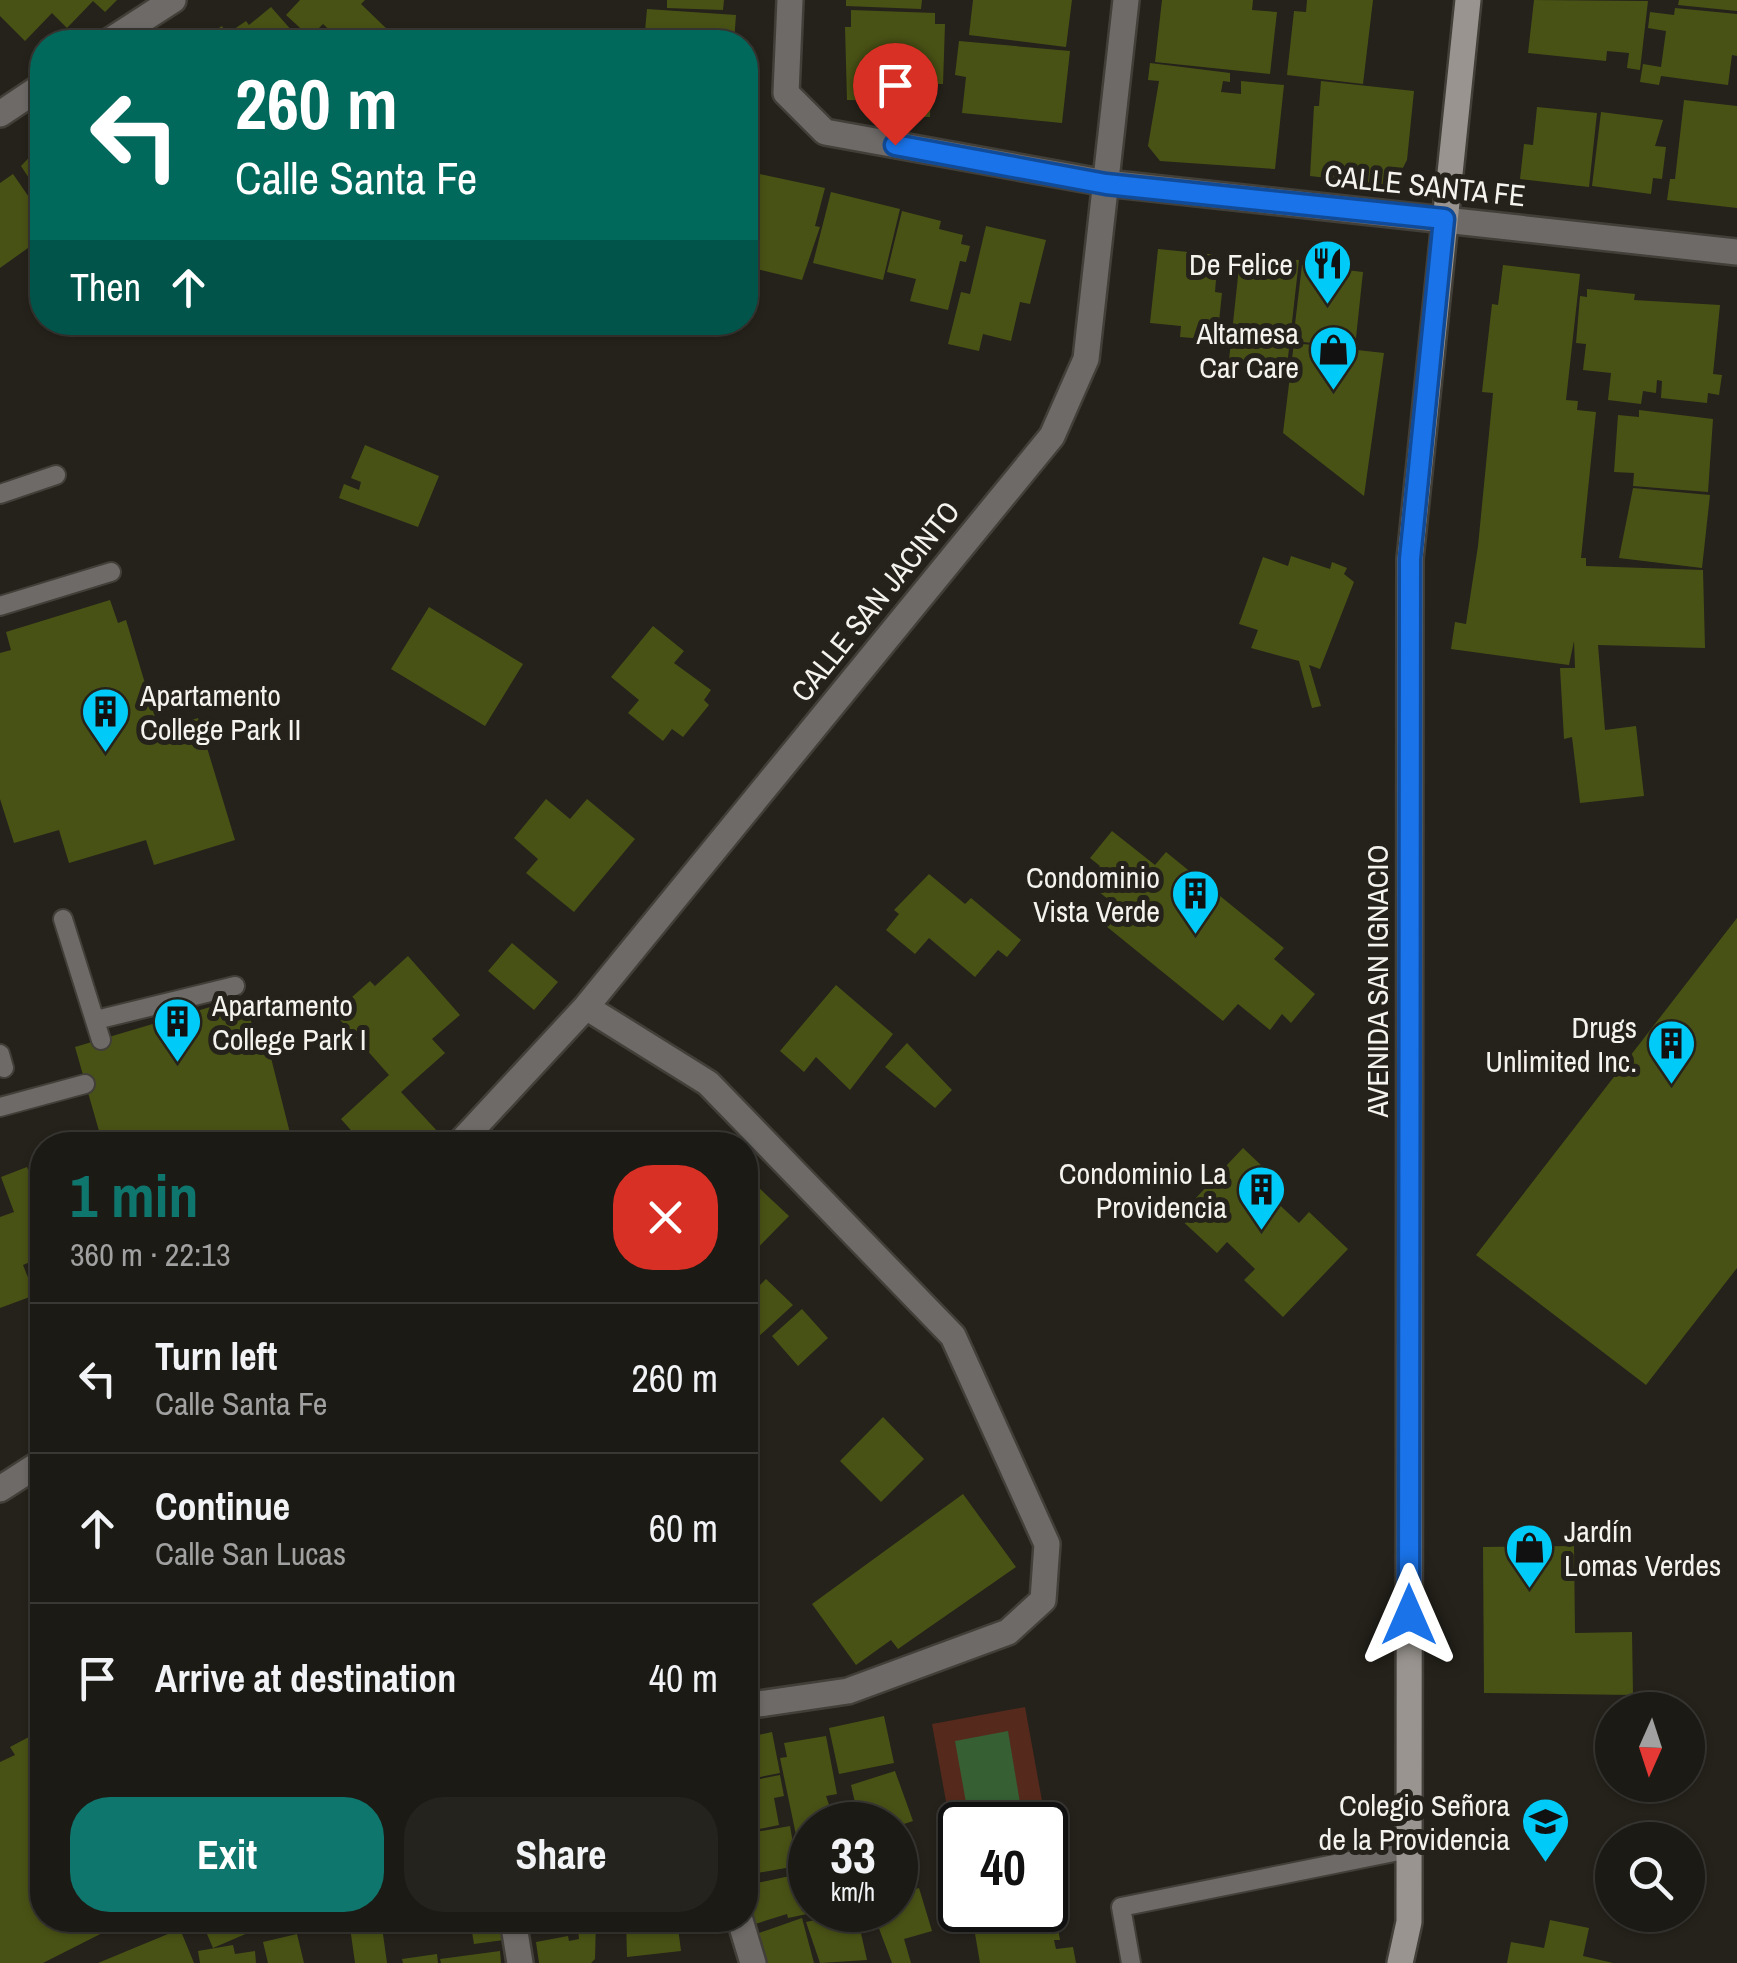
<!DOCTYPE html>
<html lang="en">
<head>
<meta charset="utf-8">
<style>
	:root { --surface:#1c1a14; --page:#25231d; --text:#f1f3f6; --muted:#a0a1a0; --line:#3a3834; --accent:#0f766e }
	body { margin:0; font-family:"Archivo Narrow",sans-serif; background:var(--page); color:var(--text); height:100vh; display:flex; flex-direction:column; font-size:38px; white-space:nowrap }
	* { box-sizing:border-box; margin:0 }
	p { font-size:32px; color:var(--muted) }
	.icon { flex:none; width:55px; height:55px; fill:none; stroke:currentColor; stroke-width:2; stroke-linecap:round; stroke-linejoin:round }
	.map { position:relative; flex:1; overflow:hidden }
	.sheet { position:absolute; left:30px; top:1132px; width:728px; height:800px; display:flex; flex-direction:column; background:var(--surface); border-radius:40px; box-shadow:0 2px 8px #0004,0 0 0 2px var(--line) }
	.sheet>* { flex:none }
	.guide { position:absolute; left:30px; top:30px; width:728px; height:305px; border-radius:40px; box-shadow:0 2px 8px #0004,0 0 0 2px var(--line); background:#00695c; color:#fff; overflow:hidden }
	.needle { width:65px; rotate:183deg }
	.buttons { position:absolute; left:1595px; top:1692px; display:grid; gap:20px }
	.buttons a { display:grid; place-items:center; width:110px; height:110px; border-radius:50%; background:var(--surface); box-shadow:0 2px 8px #0004,0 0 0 2px var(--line); font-size:50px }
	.speed { position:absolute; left:788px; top:1802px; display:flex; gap:20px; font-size:50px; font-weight:700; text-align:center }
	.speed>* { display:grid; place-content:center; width:130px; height:130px; border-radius:50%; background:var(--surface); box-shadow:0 2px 8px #0004,0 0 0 2px var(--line); line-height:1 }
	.speed small { font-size:25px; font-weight:400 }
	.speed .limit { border:5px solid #111; border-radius:15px; background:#fff; color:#111 }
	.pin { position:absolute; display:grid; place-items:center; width:85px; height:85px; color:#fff; margin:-102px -42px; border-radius:50% 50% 50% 0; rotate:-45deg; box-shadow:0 0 10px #0007 }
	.pin .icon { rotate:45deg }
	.me { position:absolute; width:110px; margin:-55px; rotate:0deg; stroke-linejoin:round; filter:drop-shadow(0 0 8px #0008) }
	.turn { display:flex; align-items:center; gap:35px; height:210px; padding:0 40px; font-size:45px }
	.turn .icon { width:130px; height:130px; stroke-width:2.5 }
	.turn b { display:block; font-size:70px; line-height:85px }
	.then { display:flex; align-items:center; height:95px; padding:0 40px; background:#0003; gap:20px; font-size:38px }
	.round { display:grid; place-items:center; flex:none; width:105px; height:105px; border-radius:40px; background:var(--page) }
	.overview { display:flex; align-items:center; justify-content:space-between; height:170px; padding:0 40px }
	h1 { font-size:60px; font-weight:700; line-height:75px; color:var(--accent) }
	.button { display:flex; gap:20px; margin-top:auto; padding:20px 40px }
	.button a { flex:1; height:115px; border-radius:40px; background:var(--accent); color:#fff; font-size:40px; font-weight:700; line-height:115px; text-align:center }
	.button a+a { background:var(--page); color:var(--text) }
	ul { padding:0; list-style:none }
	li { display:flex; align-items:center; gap:30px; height:150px; padding:0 40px; border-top:2px solid var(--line) }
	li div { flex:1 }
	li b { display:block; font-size:38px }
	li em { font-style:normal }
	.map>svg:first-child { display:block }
	.green { fill:#552a1c }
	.water { fill:#365f34 }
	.building { fill:#495215 }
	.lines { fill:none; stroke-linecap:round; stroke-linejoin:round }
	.lane-casing { stroke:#423f39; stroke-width:22 }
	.street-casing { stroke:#423f39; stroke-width:30 }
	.secondary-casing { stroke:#423f39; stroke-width:30 }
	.lane { stroke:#6e6a68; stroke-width:18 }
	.street { stroke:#6e6a68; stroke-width:25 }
	.secondary { stroke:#99948f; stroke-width:25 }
	.route-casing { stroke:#114b97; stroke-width:25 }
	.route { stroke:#1a73e8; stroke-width:18 }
	.labels { text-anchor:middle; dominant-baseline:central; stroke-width:10; stroke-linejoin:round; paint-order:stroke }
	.street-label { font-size:30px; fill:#f5f3ee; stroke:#25221b }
	.poi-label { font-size:30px; fill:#f5f3ee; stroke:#25221b; text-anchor:end }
</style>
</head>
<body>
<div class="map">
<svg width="1737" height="1963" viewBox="0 0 1737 1963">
	<rect width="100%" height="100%" fill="#25221b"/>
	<!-- green -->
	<path class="green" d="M 1025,1707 L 1052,1856 L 1045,1857 L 1045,1825 L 960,1825 L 959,1873 L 932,1724 Z"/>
	<!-- water -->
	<path class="water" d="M 1008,1731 L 1023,1821 L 970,1825 L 955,1741 Z"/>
	<!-- building -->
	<path class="building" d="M 0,0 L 117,0 L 105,12 L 93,1 L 67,28 L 52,13 L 25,41 L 0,16 Z
		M 300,0 L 365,0 L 361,4 L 390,32 L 380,42 L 342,42 L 323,24 L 310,37 L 286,15 Z
		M 667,0 L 724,0 L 723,10 L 667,8 Z
		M 846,0 L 922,0 L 921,9 L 846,6 Z
		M 973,0 L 1072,0 L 1066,47 L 969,35 Z
		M 1162,0 L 1253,0 L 1252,10 L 1277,12 L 1270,74 L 1155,62 Z
		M 1307,0 L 1373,0 L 1363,84 L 1287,75 L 1294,11 L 1306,12 Z
		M 1534,0 L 1648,1 L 1640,70 L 1627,68 L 1629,53 L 1607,51 L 1606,61 L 1528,53 Z
		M 1679,0 L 1737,0 L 1737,11 L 1678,5 Z
		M 271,7 L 300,40 L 206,42 L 203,38 L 222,26 L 227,34 L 246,21 L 249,25 Z
		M 1675,8 L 1737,14 L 1737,56 L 1732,55 L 1728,85 L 1661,76 L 1659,85 L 1640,82 L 1643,64 L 1661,67 L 1666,31 L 1648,28 L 1650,12 L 1674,15 Z
		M 647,9 L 736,15 L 734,42 L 644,42 Z
		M 851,10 L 935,13 L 935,24 L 945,24 L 943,84 L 931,84 L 930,117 L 898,116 L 898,101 L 847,100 L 845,27 L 851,27 Z
		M 959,41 L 1070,51 L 1062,123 L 962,113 L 966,77 L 955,75 Z
		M 1150,63 L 1230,73 L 1230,82 L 1223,81 L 1221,92 L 1241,94 L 1241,81 L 1284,85 L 1275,169 L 1160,161 L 1148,146 L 1159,81 L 1148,80 Z
		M 1321,81 L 1414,91 L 1407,160 L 1396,181 L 1390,185 L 1310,176 L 1314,106 L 1319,106 Z
		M 1684,100 L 1737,106 L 1737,208 L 1667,200 L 1670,179 L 1675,179 Z
		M 1537,107 L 1597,113 L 1589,187 L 1520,179 L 1524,144 L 1533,145 Z
		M 1601,112 L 1663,120 L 1655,146 L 1666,147 L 1662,179 L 1653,178 L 1651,194 L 1592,186 Z
		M 42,144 L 42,198 L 21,166 Z
		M 755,173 L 825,188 L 815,226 L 820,227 L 802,280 L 745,266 L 750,234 L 745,232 L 745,182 L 753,184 Z
		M 13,174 L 42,216 L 42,238 L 0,268 L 0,183 Z
		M 831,192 L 900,209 L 883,280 L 813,263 Z
		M 902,211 L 941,221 L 939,229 L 963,235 L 961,244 L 970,246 L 966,262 L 960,261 L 948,310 L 910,301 L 916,279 L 887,272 Z
		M 986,226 L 1046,240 L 1030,304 L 1020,302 L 1011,341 L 983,334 L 979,351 L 948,344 L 961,292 L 970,294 Z
		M 1158,249 L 1218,255 L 1215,292 L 1222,293 L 1217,340 L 1180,337 L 1181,326 L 1150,323 Z
		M 1240,258 L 1299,260 L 1287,366 L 1229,360 Z
		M 1302,265 L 1363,272 L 1355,347 L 1293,341 Z
		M 1503,265 L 1580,274 L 1566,400 L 1578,401 L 1577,410 L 1596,412 L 1581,558 L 1586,558 L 1586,566 L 1703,570 L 1705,648 L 1598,645 L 1605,730 L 1636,726 L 1644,796 L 1580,803 L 1572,737 L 1564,739 L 1560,668 L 1575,668 L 1574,641 L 1569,665 L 1451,649 L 1455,622 L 1466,624 L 1478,546 L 1493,393 L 1482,392 L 1492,304 L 1498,305 Z
		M 1587,289 L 1635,294 L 1634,300 L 1720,305 L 1713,374 L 1722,375 L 1719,395 L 1708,393 L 1707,403 L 1661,398 L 1662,381 L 1657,380 L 1656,393 L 1643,391 L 1641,404 L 1608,400 L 1611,373 L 1583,370 L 1586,344 L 1576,343 L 1580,296 L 1587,297 Z
		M 1294,343 L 1384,353 L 1364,496 L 1283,433 Z
		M 1639,410 L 1713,419 L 1708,492 L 1633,486 L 1634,473 L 1614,472 L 1618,415 L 1639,417 Z
		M 365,445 L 439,476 L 418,527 L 339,498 L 344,484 L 359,490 L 361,482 L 351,478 Z
		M 1633,488 L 1710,495 L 1702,568 L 1619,558 Z
		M 1291,556 L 1330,569 L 1332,562 L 1347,568 L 1344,574 L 1354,582 L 1320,669 L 1309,665 L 1321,706 L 1312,708 L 1299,661 L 1251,648 L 1258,630 L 1239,624 L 1263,557 L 1288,566 Z
		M 110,600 L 118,623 L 126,620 L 159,730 L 198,718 L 235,840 L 154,865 L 146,840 L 69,863 L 59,830 L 14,843 L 0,799 L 0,653 L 11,650 L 6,632 Z
		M 429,607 L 523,664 L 485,726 L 391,669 Z
		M 653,626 L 684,651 L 674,663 L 711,690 L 704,700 L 709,705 L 683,737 L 672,729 L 663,741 L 628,713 L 639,700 L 611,677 Z
		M 546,799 L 570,819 L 587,799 L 635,839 L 574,912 L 526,873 L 538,859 L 514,838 Z
		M 1112,831 L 1155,865 L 1166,852 L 1284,948 L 1274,959 L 1315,994 L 1291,1023 L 1282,1014 L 1270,1030 L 1238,1004 L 1223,1021 L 1106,926 L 1120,909 L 1087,882 L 1100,866 L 1090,858 Z
		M 929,874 L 965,904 L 971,898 L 1021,940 L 1007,957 L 998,950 L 975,977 L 929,938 L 915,954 L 886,930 L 899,914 L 894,910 Z
		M 1737,918 L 1737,1268 L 1646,1385 L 1476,1255 Z
		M 512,943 L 558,982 L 534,1010 L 488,971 Z
		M 408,956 L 460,1015 L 432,1039 L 445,1053 L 401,1092 L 439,1133 L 426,1145 L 364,1145 L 341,1119 L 389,1075 L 334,1013 L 370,981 L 375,986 Z
		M 836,985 L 893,1034 L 850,1090 L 816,1057 L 804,1072 L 780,1051 Z
		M 244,997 L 258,1045 L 267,1042 L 293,1145 L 103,1145 L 75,1047 Z
		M 907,1043 L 952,1090 L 935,1108 L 885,1067 Z
		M 1243,1148 L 1282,1185 L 1271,1197 L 1299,1223 L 1309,1212 L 1348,1249 L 1283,1317 L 1244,1280 L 1255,1269 L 1227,1242 L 1217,1253 L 1178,1217 Z
		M 27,1167 L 30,1175 L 42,1171 L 42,1230 L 33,1234 L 42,1257 L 23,1265 L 35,1295 L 0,1308 L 0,1217 L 14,1212 L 1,1177 Z
		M 757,1186 L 789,1216 L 745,1261 L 745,1198 Z
		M 766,1279 L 793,1305 L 745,1349 L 745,1294 L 748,1297 Z
		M 802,1309 L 828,1338 L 798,1366 L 772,1336 Z
		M 883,1417 L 924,1459 L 881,1502 L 840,1461 Z
		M 963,1494 L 1016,1567 L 898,1649 L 891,1640 L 856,1665 L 812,1604 Z
		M 1574,1546 L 1575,1633 L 1632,1632 L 1633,1695 L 1484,1693 L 1483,1547 Z
		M 884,1716 L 894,1763 L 839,1774 L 829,1728 Z
		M 42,1730 L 42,1920 L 128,1920 L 43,1963 L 0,1963 L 0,1762 L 15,1755 L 10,1747 Z
		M 772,1732 L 780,1773 L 745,1780 L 745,1738 Z
		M 826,1736 L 837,1794 L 826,1796 L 836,1825 L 810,1825 L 810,1851 L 800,1854 L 780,1758 L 787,1757 L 784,1743 Z
		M 895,1771 L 913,1821 L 904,1824 L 909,1847 L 902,1848 L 905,1863 L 895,1866 L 895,1825 L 860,1825 L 851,1785 Z
		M 780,1775 L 784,1796 L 774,1798 L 779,1825 L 745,1832 L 745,1782 Z
		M 790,1826 L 797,1866 L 746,1875 L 745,1834 Z
		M 810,1868 L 810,1903 L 809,1904 L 799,1872 Z
		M 799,1874 L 806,1909 L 801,1910 L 807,1914 L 788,1918 L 787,1914 L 752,1925 L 748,1885 Z
		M 901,1877 L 905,1892 L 919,1888 L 932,1931 L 904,1939 L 911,1963 L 892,1963 L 872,1910 L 895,1910 L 895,1878 Z
		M 1052,1895 L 1060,1940 L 1054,1940 L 1056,1949 L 1073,1947 L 1076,1963 L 980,1963 L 971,1910 L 1045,1910 L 1045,1896 Z
		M 811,1910 L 837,1910 L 837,1911 L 814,1918 Z
		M 856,1911 L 867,1960 L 820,1963 L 806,1922 Z
		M 802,1918 L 814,1963 L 765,1963 L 756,1934 Z
		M 201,1920 L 262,1920 L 264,1926 L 213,1948 Z
		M 349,1920 L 381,1920 L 387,1963 L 355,1963 Z
		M 470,1920 L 501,1920 L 504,1940 L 474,1944 Z
		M 577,1920 L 596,1920 L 595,1959 L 591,1963 L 539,1963 L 536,1942 L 568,1936 L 569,1941 L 579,1939 Z
		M 626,1920 L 677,1920 L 681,1951 L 627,1957 Z
		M 1550,1920 L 1589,1928 L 1583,1956 L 1613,1963 L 1507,1963 L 1511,1942 L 1544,1948 Z
		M 180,1929 L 194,1963 L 98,1963 Z
		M 297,1934 L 304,1963 L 268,1963 L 263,1942 Z
		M 233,1945 L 235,1954 L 255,1951 L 256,1963 L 200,1963 L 198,1951 Z
		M 500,1951 L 501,1963 L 441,1963 L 440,1959 Z
		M 437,1954 L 438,1963 L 403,1963 L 402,1959 Z"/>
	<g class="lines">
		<defs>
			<path id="lane" d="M 0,494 L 56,475
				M 0,606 L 111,572
				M 63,919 L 101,1040
				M 96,1020 L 235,986
				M 0,1054 L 4,1068
				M 0,1107 L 85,1084
				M 1131,1963 L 1121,1907 L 1409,1849"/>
			<path id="street" d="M 790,0 L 786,93 L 825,132 L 1106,183 L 1737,252
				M 108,42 L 173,0
				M 0,114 L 42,86
				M 586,1007 L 708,1083 L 953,1336 L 1047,1544 L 1043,1600 L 1008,1632 L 848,1691 L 745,1706
				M 458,1145 L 586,1007 L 1052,436 L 1086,359 L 1126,0
				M 0,1489 L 42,1462
				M 513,1920 L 520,1963
				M 740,1920 L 753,1963"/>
			<path id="secondary" d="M 1400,1963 L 1409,1922 L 1410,559 L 1468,0"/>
		</defs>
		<!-- lane casing -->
		<use href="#lane" class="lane-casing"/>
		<!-- street casing -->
		<use href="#street" class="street-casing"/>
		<!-- secondary casing -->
		<use href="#secondary" class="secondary-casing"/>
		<!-- lane -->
		<use href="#lane" class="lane"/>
		<!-- street -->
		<use href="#street" class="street"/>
		<!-- secondary -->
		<use href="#secondary" class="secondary"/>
	</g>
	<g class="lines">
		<defs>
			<path id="route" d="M 895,145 L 1106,184 L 1444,219 L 1410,559 L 1409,1615"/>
		</defs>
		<!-- route casing -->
		<use href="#route" class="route-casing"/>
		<!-- route -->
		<use href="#route" class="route"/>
	</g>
	<!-- icons -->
	<defs>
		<symbol id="restaurant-pin" viewBox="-11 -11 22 30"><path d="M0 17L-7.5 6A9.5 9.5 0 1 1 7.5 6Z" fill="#00cbf8" stroke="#25221b"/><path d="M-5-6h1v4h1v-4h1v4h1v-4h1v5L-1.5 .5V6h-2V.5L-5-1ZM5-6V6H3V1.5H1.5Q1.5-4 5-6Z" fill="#111"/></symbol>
		<symbol id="shop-pin" viewBox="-11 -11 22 30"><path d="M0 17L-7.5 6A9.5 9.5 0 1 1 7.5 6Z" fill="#00cbf8" stroke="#25221b"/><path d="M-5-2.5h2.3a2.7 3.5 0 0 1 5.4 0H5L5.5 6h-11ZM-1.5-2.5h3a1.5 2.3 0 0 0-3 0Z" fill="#111"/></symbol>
		<symbol id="building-pin" viewBox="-11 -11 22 30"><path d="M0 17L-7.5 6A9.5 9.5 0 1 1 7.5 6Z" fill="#00cbf8" stroke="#25221b"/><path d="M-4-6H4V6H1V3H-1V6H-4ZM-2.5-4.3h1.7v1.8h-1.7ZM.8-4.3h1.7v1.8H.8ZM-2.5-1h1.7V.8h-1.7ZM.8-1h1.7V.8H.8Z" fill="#111"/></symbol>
		<symbol id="school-pin" viewBox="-11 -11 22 30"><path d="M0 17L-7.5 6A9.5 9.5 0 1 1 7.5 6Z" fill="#00cbf8" stroke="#25221b"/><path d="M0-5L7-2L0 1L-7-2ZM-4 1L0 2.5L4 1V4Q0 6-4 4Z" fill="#111"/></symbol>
	</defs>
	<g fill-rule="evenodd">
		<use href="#restaurant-pin" x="1300" y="236" width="55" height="75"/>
		<use href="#shop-pin" x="1306" y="322" width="55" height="75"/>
		<use href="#building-pin" x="78" y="684" width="55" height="75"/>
		<use href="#building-pin" x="1168" y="866" width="55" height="75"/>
		<use href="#building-pin" x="150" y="994" width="55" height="75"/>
		<use href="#building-pin" x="1644" y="1016" width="55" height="75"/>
		<use href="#building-pin" x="1234" y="1162" width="55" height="75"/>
		<use href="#shop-pin" x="1502" y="1520" width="55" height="75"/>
		<use href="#school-pin" x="1518" y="1794" width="55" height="75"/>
	</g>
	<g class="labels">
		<!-- street labels -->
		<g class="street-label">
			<text transform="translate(1425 185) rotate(6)">CALLE SANTA FE</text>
			<text transform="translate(875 601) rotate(-51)">CALLE SAN JACINTO</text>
			<text transform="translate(1377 981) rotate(-90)">AVENIDA SAN IGNACIO</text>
		</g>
		<!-- poi labels -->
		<g class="poi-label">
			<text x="1293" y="264">De Felice</text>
			<text x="1299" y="333">Altamesa<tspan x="1299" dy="34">Car Care</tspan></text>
			<text x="140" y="695" text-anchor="start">Apartamento<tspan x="140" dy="34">College Park II</tspan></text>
			<text x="1160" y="877">Condominio<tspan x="1160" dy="34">Vista Verde</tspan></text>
			<text x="212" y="1005" text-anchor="start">Apartamento<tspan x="212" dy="34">College Park I</tspan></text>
			<text x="1637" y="1027">Drugs<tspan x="1637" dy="34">Unlimited Inc.</tspan></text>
			<text x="1227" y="1173">Condominio La<tspan x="1227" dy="34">Providencia</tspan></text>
			<text x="1564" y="1531" text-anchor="start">Jardín<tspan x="1564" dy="34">Lomas Verdes</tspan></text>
			<text x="1510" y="1805">Colegio Señora<tspan x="1510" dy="34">de la Providencia</tspan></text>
		</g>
	</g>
</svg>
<div class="buttons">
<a><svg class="needle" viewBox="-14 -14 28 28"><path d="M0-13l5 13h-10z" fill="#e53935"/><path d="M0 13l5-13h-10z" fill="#a0a1a0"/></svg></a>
<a><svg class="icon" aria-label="search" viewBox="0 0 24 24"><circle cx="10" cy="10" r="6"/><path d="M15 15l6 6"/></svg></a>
</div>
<div class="speed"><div>33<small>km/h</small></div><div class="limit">40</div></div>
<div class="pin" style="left:895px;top:145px;background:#d93025"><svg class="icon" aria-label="arrive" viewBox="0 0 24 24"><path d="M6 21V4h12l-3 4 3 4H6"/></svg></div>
<svg class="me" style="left:1409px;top:1615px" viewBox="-20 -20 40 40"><path d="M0-17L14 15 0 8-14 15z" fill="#1a73e8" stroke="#fff" stroke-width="4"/></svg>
<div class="guide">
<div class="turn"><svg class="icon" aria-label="left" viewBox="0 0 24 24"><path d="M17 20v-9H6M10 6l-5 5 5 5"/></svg><div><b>260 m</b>Calle Santa Fe</div></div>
<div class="then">Then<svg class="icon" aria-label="ahead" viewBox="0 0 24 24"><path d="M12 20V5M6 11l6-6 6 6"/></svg></div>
</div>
<section class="sheet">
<div class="overview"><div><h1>1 min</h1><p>360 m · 22:13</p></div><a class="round" style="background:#d93025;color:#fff"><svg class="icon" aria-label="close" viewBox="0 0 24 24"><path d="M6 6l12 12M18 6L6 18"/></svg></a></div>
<ul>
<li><svg class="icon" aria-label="left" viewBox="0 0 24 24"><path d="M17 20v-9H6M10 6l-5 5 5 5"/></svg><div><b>Turn left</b><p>Calle Santa Fe</p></div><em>260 m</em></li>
<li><svg class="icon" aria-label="ahead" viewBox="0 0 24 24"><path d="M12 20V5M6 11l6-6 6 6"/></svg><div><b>Continue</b><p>Calle San Lucas</p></div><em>60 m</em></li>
<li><svg class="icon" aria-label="arrive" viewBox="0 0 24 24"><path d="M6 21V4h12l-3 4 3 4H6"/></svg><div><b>Arrive at destination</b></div><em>40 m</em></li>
</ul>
<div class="button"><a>Exit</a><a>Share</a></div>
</section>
</div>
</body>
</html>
